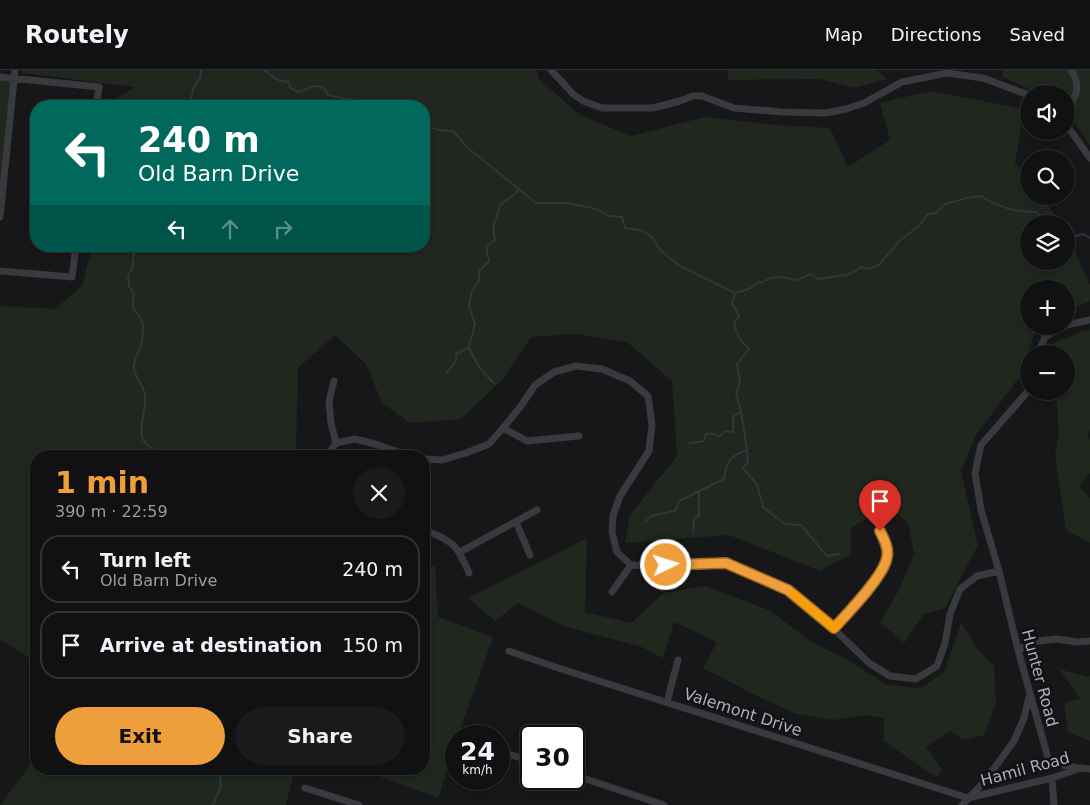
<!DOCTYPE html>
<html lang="en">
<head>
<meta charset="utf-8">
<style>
	:root { --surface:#111113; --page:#1a1a1c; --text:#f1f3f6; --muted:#9c9da0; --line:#303133; --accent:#ee9e3a }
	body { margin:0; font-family:"DejaVu Sans",sans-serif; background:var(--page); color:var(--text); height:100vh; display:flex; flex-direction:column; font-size:19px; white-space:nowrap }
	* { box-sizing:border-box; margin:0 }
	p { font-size:16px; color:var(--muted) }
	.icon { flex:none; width:28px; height:28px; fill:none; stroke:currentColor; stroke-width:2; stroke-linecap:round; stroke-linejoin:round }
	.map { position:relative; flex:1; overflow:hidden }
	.drawer { position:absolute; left:30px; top:380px; width:400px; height:325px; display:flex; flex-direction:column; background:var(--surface); border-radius:20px; box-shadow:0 2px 8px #0003,0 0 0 1px var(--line) }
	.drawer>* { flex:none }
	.top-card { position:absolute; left:30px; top:30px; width:400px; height:152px; border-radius:20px; box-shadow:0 2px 8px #0003,0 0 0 1px var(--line); background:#00695c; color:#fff; overflow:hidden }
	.tools { position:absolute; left:1020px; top:15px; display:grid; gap:10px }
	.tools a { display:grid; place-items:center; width:55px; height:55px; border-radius:50%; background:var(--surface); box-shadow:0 2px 8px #0003,0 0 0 1px var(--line); font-size:25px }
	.speed { position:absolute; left:445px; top:655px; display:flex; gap:10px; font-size:25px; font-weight:700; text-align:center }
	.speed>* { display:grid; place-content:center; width:65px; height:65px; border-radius:50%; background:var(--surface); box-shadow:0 2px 8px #0003,0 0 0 1px var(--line); line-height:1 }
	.speed small { font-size:12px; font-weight:400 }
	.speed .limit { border:2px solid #111; border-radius:8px; background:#fff; color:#111 }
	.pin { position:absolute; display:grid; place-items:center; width:42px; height:42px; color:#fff; margin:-51px -21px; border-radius:50% 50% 50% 0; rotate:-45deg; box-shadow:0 0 5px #0007 }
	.pin .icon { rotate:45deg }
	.me { position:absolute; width:55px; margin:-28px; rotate:86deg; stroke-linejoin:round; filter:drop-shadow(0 0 4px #0008) }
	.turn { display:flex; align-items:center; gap:18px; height:105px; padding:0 25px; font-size:22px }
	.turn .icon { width:65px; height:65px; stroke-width:2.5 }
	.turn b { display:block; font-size:35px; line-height:42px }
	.lanes { display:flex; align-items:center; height:48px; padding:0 25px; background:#0003; justify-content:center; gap:25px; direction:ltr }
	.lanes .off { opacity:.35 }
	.round { display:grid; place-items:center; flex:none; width:52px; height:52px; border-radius:26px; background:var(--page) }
	.overview { display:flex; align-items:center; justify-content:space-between; height:85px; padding:0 25px }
	h1 { font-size:30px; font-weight:600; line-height:38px; color:var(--accent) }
	.cta { display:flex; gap:10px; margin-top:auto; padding:10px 25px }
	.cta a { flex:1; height:58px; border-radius:30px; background:var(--accent); color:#111; font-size:20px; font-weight:600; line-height:58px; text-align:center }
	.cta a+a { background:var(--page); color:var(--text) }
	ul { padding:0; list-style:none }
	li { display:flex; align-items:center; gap:15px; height:68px; margin:0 10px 8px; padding:0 15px; border:2px solid var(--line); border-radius:20px }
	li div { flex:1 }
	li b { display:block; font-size:19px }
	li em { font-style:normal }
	header { display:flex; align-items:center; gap:30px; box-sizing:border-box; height:70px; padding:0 25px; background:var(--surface); border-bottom:1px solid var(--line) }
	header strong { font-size:24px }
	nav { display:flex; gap:28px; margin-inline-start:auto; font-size:18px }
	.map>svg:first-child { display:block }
	.green { fill:#1f271f }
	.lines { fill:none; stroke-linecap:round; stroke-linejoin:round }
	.stream { stroke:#2d373d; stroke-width:2 }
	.minor { stroke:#383a3e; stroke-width:7 }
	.route-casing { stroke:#9b6726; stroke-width:12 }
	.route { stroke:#ee9e3a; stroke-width:9 }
	.slow { stroke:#f59e0b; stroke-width:9 }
	.labels { text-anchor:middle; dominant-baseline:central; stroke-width:5; stroke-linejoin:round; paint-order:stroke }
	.street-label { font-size:16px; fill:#a9b0b8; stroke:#121214 }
</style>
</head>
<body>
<header>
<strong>Routely</strong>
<nav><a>Map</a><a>Directions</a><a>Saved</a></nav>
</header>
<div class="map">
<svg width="1090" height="735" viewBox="0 0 1090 735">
	<rect width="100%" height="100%" fill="#171719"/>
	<!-- green -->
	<path class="green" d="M 22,0 L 537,0 L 539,9 L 580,45 L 631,66 L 705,47 L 776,55 L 830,58 L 848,97 L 890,70 L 880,33 L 931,21 L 1024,39 L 1015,93 L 1029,111 L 1029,126 L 1041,126 L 1062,154 L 1029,154 L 1029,191 L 1066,191 L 1066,161 L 1090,215 L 1090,231 L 1066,242 L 1066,219 L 1029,219 L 1029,256 L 1037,256 L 1020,306 L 976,365 L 961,401 L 978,475 L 945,538 L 924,544 L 904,573 L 880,552 L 899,520 L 914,484 L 908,453 L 888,436 L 851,458 L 851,484 L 820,501 L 729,465 L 625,473 L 630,445 L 677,386 L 672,311 L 627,272 L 575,264 L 531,267 L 502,310 L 461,349 L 410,353 L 382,333 L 366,294 L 335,265 L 298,298 L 296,378 L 297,386 L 36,386 L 36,699 L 295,699 L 286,735 L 0,735 L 34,690 L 35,592 L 0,569 L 0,236 L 55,239 L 82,216 L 92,176 L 424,176 L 424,36 L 114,36 L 116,28 L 135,17 L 22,3 Z
		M 729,0 L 877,0 L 887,9 L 854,18 L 820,9 L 727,10 Z
		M 1002,0 L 1090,0 L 1090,76 L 1069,44 L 1066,42 L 1066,24 L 1040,24 L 1003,7 Z
		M 0,7 L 14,9 L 0,126 Z
		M 1090,260 L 1090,361 L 1087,364 L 1090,370 L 1090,403 L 1079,416 L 1090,428 L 1090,473 L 1066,460 L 1055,385 L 1059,364 L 1056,325 L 1037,322 L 1066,321 L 1066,284 L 1050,284 L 1054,273 L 1083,261 Z
		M 587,468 L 585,542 L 631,553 L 664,523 L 705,516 L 769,540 L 813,573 L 848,590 L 887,615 L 921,618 L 944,602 L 961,553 L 980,582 L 994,596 L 996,633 L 984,665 L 964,670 L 950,661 L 926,677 L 942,699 L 937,708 L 884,671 L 884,648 L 866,645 L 833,650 L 796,644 L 757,626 L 703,598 L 717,572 L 674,552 L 663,588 L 642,577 L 563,556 L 518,533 L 495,551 L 468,528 Z
		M 424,493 L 435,496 L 438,547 L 493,567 L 458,666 L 456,666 L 456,673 L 438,728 L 359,699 L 424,699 Z
		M 1059,599 L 1088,607 L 1090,606 L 1090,671 L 1068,662 L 1064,633 L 1080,628 Z"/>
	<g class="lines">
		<!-- stream -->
		<path class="stream" d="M 264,0 L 278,10 L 289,12 L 290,18 L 299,22 L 313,16 L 323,17 L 328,25 L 346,29 L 353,29 L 363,33 L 378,30 L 403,33 L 407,36
			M 190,36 L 193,19 L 196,13 L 200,8 L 201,0
			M 416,36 L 418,34 L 420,36
			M 424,39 L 429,43 L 425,56 L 440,60 L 453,61 L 468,78 L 536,133 L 567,133 L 597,139 L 609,146 L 622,147 L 625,158 L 641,160 L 652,167 L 660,180 L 680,196 L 735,223 L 749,219 L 757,213 L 763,212 L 770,208 L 780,207 L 797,210 L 810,204 L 818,209 L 846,205 L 856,201 L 860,197 L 868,199 L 879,195 L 899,171 L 919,156 L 928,144 L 936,143 L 945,134 L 967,128 L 981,126 C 998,138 1016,142 1036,142 L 1047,154
			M 1066,160 L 1076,166 L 1083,164 L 1090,168
			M 134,176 L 133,195 L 128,207 L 129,216 L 134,224 C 134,228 132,232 133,236 C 134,244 143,246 143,256 C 143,260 143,266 142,271 C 140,280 134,288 134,297 C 134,307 144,315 145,325 C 147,339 139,354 142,367 C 144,375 151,376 155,381 L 154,386
			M 469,277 C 476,293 481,301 494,313
			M 447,302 L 456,291 L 456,284 L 469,277 L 475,254 L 469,236 L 472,221 L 479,210 L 479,201 L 489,191 L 486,176 L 495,170 L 493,157 L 501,134 L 515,124 L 518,120
			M 690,373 L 704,371 L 706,364 L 715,364 L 719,367 L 725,361 L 733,362 L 733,347 L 740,342
			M 747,381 L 748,391 L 743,398 L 757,414 L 763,437 L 785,454 L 801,455 L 827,486 L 839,484
			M 646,451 L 651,446 L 675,441 L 679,431 L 724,409 C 726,392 731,385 747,380 L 741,341 L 736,323 L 740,313 L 737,294 L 749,279 L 739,268 L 734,254 L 739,246 L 732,233 L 735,223
			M 693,463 L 694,449 L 699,445 L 699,421
			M 213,735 L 221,716 L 219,699"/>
		<!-- minor -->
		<path class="minor" d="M 551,0 L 573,24 L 583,31 L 602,38 L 653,38 L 680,31 L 693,26 L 702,26 L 734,38 L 782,42 L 826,43 L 846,39 L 864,33 L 902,12 L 947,3 L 983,8 L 1029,25
			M 0,7 L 99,17 L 96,36
			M 1066,38 C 1078,26 1081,15 1071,0
			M 1066,54 L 1090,88
			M 0,147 L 15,0
			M 0,201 L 72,207 L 76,176
			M 1066,255 L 1090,250
			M 1038,284 L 1045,267 L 1063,256
			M 334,311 L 329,331 L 331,353 L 336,373
			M 1029,320 L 981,375 L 975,403 L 981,440 L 999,501 L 1018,580 L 1048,688 L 1058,694 L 1079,698
			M 503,358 L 527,371 L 579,366
			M 327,386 L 336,373 L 355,369 L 375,374 L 410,386
			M 424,389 L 442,390 L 466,383 L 489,374 L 503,358 L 521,336 L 535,315 L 554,302 L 576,296 L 602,299 L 630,311 L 648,326 L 652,355 L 649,381 L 620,426 L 613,446 L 612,462 L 617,482 L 631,495 L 652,496 L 693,493 L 726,493 L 788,520 L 834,559 L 869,593 L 890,606 L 916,609 L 937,596 L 945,573 L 950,544 L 960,519 L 977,506 L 999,501
			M 516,452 L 530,485
			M 424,460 C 453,471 457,474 469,503
			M 460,482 L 537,440
			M 612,522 L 631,495
			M 834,559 L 866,523 L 880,503 L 887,487 L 885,471 L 880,461
			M 1018,580 L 1037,571 L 1057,569 L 1077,572 L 1090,571
			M 509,581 L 555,597 L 968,728 L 1052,708 L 1081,698 L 1090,699
			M 667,632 L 678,590
			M 499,681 L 531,691
			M 574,705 L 664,735
			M 1052,708 L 1054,735
			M 305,718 L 359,735
			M 962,735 L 985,711 L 1014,671 L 1024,648 L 1029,627"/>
	</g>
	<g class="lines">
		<defs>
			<path id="route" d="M 666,495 L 726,493 L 788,520 L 834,558 C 847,544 885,505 887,487 C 889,478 884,469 880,461"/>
		</defs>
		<!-- route casing -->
		<use href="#route" class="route-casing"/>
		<!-- route -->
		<use href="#route" class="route"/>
		<!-- slow -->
		<path class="slow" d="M 793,524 L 834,558 L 839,553"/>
	</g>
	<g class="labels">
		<!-- street labels -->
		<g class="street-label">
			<text transform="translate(1040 608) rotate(75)">Hunter Road</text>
			<text transform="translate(743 642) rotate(18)">Valemont Drive</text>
			<text transform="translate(1025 699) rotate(-15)">Hamil Road</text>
		</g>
	</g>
</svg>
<div class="tools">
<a><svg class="icon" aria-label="sound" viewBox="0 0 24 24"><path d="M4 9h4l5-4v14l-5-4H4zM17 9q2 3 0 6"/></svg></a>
<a><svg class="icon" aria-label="search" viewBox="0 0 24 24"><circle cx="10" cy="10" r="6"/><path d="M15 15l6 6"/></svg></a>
<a><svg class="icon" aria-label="layers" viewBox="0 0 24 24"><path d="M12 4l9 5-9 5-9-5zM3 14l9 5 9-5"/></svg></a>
<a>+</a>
<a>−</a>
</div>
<div class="speed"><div>24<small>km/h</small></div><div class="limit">30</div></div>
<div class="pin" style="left:880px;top:461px;background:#d93025"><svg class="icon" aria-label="arrive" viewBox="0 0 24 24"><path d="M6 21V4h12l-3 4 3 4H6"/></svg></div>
<svg class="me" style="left:666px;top:495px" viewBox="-20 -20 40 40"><circle r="17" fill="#ee9e3a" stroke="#fff" stroke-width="3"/><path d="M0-11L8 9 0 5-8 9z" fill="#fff"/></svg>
<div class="top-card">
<div class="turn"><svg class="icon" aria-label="left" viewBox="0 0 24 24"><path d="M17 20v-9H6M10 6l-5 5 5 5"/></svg><div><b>240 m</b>Old Barn Drive</div></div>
<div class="lanes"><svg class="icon" aria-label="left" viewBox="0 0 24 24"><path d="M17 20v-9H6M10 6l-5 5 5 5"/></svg><svg class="icon off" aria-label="ahead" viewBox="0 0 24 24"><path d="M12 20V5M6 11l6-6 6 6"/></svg><svg class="icon off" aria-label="right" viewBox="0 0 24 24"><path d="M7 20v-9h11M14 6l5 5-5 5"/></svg></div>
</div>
<section class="drawer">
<div class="overview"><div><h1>1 min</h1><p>390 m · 22:59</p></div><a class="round"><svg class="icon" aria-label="close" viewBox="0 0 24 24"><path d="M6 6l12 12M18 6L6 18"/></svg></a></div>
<ul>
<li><svg class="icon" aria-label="left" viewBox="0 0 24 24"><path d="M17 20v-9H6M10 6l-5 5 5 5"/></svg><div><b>Turn left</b><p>Old Barn Drive</p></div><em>240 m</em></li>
<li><svg class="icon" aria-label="arrive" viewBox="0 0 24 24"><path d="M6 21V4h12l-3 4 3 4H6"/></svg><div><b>Arrive at destination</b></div><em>150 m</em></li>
</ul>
<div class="cta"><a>Exit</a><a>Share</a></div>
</section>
</div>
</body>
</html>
